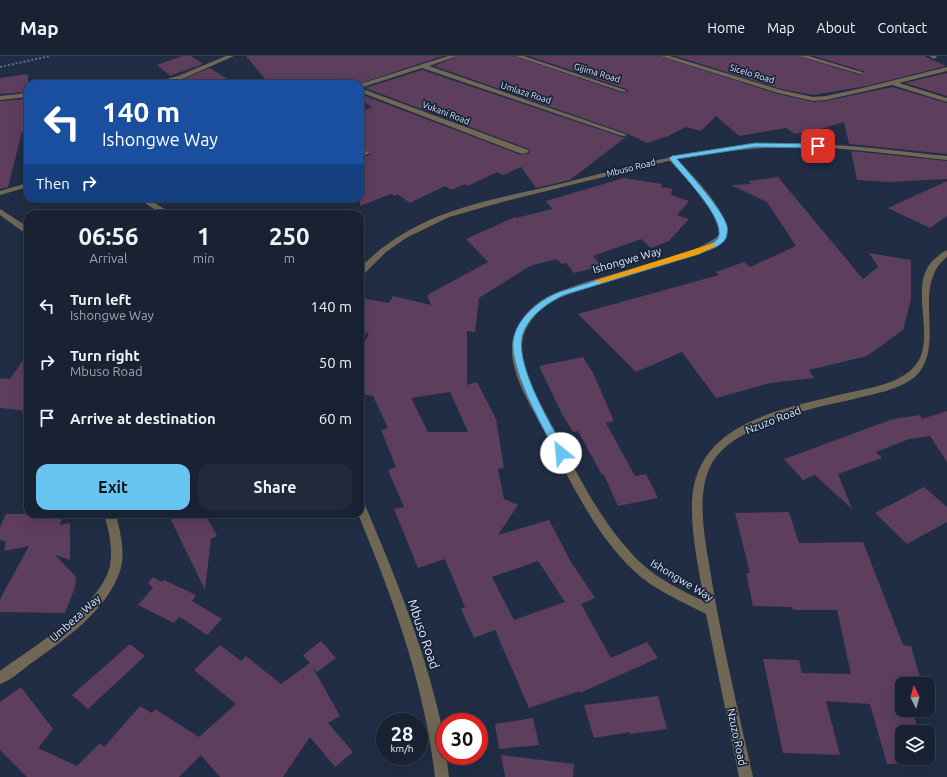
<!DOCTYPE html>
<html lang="en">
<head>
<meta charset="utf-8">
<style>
	:root { --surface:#182233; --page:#212a3b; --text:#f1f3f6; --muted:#9fa4ac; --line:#363f4e; --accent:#68c4f0 }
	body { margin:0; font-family:Ubuntu,sans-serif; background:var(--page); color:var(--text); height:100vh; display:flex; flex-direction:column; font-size:15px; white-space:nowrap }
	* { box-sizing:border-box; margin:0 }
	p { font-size:13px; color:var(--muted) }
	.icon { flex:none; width:22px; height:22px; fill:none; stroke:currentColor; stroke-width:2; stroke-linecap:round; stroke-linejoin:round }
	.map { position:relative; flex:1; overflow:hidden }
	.side { position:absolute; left:24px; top:154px; width:340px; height:308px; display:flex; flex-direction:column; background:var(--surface); border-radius:12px; box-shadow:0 4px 16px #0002,0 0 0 1px var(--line) }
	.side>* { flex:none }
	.hud { position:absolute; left:24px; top:24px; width:340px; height:122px; border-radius:12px; box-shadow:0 4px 16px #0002,0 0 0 1px var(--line); background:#1a4fa0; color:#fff; overflow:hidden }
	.needle { width:26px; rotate:354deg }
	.tools { position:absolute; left:895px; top:621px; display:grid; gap:8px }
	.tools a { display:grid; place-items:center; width:40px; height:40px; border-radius:8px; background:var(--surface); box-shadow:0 4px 16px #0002,0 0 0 1px var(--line); font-size:20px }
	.speed { position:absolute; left:376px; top:657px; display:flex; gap:8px; font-size:20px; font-weight:700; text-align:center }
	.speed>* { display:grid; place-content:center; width:52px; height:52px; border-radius:50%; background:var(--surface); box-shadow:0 4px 16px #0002,0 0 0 1px var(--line); line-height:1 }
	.speed small { font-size:10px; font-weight:400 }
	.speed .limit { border:6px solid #d22; background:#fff; color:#111 }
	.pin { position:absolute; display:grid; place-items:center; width:34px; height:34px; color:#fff; margin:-17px; border-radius:8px; box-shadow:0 2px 6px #0006 }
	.me { position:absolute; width:44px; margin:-22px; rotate:332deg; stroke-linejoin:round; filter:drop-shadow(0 0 3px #0008) }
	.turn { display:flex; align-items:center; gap:14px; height:84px; padding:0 12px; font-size:18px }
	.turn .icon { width:52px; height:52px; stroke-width:2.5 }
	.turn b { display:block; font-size:28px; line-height:34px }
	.then { display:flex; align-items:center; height:38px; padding:0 12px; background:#0003; gap:8px; font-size:15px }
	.eta { display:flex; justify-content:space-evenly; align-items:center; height:68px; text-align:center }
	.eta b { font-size:24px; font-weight:700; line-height:28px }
	.button { display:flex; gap:8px; margin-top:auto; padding:8px 12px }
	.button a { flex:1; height:46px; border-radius:12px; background:var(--accent); color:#111; font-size:16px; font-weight:700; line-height:46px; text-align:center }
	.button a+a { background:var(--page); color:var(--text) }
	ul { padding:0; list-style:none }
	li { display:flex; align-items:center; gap:12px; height:56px; padding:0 12px }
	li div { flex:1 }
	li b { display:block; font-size:15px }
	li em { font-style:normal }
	header { display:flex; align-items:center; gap:24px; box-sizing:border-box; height:56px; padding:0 20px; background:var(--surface); border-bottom:1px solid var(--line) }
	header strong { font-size:19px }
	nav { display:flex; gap:22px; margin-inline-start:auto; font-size:14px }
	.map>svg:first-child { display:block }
	.building { fill:#5d3e5d; fill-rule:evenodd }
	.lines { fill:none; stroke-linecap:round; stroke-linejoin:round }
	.path { stroke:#616d81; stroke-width:2; stroke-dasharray:2 2; stroke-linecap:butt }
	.minor { fill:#706755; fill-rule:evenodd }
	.route { fill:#68c4f0; stroke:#447f9c }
	.slow { fill:#f59e0b }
	.labels { text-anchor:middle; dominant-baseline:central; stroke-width:3.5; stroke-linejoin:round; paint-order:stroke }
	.far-street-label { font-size:9px; fill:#e0e9f8; stroke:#172339 }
	.street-label { font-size:11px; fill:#e0e9f8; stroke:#172339 }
	.near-street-label { font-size:13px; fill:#e0e9f8; stroke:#172339 }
</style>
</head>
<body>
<header>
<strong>Map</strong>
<nav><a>Home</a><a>Map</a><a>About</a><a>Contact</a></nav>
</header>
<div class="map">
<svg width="947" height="721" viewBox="0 0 947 721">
	<rect width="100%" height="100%" fill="#202d44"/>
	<!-- building -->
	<path class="building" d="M 182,0 L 191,0 L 203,8 L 170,20 L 157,9 Z
		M 246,0 L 443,0 L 358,28 L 269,28 Z
		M 458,0 L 514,0 L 623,37 L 628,36 L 629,34 L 529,0 L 659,0 L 778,38 L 813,46 L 826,45 L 892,31 L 947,47 L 947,98 L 849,88 L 844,66 L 804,78 L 801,77 L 795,78 L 786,72 L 739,80 L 716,60 L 701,75 L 686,71 L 668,80 L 647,87 L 628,78 L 434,10 Z
		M 675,0 L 798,0 L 860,19 L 866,16 L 814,0 L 924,0 L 946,10 L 867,30 L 813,39 L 781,33 Z
		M 210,12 L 236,28 L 179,28 L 176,26 Z
		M 422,14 L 622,81 L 626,81 L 570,124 L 536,132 L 521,111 L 503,119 L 497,116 L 468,130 L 465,128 L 451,134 L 445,130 L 410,147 L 397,138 L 395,140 L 391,138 L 360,150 L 360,99 L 367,100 L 371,98 L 360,91 L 360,56 L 372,51 L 360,44 L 360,38 L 521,99 L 530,97 L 529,93 L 365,32 Z
		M 947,17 L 947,40 L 905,27 Z
		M 28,18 L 28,36 L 0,38 L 0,22 Z
		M 28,43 L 28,75 L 22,76 L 8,131 L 0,133 L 0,45 Z
		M 851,95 L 947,105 L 947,123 L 889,126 L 857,124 Z
		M 778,121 L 863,223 L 878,211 L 869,197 L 911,204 L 911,243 L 903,274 L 867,300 L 809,314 L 814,322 L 770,327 L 716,342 L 682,296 L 636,316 L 578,258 L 719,219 L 716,216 L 744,206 L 750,211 L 796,190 L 767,146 L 731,129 L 751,128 L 749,125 Z
		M 624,122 L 662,128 L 661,131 L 672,133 L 671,139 L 689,145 L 677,159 L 689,163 L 669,185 L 651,192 L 641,183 L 593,200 L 602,210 L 574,217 L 566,207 L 562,208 L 556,203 L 530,210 L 479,242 L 475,276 L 467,275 L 467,329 L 477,326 L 496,363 L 504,412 L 498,413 L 504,443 L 518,449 L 498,479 L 549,464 L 571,506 L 595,542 L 581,548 L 611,602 L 647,586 L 658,602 L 580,637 L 580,635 L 529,652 L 495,574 L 474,582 L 461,553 L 465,551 L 445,503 L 418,512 L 394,453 L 404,451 L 388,414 L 396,411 L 381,374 L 388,372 L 373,340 L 360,338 L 360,297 L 369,277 L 360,276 L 360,242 L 389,247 L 393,240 L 431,249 L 427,239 L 488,206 L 466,183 L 515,161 L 516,162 L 552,153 L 546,145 ZM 450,336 L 468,376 L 428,376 L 411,342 ZM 538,505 L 565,546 L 514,564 L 492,521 Z
		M 947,125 L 947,160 L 930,172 L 888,152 Z
		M 28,297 L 28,355 L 0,352 L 0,322 L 10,323 Z
		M 583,301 L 593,317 L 614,365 L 606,367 L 635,420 L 646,418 L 658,442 L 618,450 L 604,419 L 602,419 L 578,375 L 573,376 L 562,358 L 539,310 Z
		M 947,355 L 947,406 L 930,380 L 909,383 L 876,396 L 882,402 L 838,418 L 852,453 L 815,419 L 803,424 L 784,403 L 893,363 L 920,359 L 922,363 Z
		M 924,431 L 947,451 L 947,466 L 907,488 L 875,457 Z
		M 789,456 L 799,487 L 863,486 L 903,589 L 911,590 L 922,628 L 902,628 L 902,654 L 912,654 L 919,676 L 902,676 L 902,702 L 927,702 L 929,709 L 887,708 L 870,648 L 826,645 L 840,699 L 783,697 L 763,603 L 799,604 L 802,617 L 851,618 L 837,554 L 793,554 L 792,551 L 753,550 L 746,517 L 750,517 L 735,457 Z
		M 6,458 L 63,458 L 60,469 L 70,467 L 70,504 L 55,499 L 76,521 L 75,531 L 65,557 L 0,556 L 0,543 L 29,490 L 4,495 L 6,485 L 0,484 L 0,471 Z
		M 168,458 L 205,458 L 217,480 L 211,483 L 205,534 Z
		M 153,521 L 162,526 L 164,524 L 196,539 L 192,545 L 222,563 L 207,579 L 185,564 L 179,561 L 174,567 L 138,549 L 153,532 L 148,527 Z
		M 321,585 L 336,602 L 317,616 L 312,610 L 340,660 L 328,667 L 353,696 L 335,711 L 310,681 L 283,721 L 220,721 L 201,699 L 179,721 L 27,721 L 0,694 L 0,646 L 21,631 L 53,673 L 38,692 L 77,710 L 100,687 L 104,691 L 140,650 L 152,657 L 155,653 L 199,681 L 236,648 L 194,614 L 220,589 L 241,605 L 246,600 L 281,628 L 310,607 L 303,599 Z
		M 130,588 L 145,600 L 88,653 L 72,639 Z
		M 658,640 L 667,673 L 630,678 L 630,676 L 594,682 L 584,649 Z
		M 533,662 L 539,689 L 499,693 L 495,668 Z
		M 501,699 L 574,708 L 573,721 L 505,721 Z"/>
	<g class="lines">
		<!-- path -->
		<path class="path" d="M 0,11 L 50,0"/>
		<!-- minor -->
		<path class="minor" d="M 226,0 L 234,0 L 182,23 L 160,28 L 147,28 L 178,20 Z
			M 448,0 L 457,0 L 429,10 L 628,79 L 622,80 L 422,12 L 360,32 L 360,28 Z
			M 515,0 L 524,0 L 628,35 L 623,36 Z
			M 660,0 L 670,0 L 781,34 L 813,41 L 826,40 L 867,31 L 947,11 L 947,15 L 899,27 L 947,42 L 947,46 L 892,29 L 826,44 L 813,45 L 778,37 Z
			M 799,0 L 809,0 L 865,17 L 860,18 Z
			M 929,0 L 936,0 L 937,1 L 934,3 Z
			M 360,32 L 528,94 L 529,96 L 522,98 L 360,36 Z
			M 28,37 L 28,41 L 0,44 L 0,40 Z
			M 775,87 C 833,86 890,94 947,100 L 947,104 C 897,99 846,91 795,91 C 755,91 716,96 677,103 C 691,118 735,161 726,182 C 708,197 684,203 663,209 C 637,217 610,224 584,233 C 570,238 555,242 543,252 C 532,261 522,275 522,290 C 522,319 540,347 553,371 C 578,419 602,470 642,508 C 660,524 682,535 704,545 C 699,513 691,480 692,446 C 695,367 781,353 843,338 C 866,332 895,330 913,312 C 941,284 903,226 937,201 C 940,198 943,196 947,194 L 947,201 C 910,230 947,289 916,320 C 898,335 872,338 850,344 C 825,349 799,355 775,365 C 750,374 722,386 710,411 C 694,445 708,496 713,532 C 724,595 739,658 753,721 L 739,721 L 706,558 C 681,545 654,534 634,515 C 593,476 569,422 543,373 C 530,348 510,318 512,289 C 514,272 526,256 539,246 C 550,238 564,234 577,229 C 604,220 632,213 658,205 C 679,199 702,193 719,179 C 720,153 687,123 670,105 L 668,105 L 506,145 L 449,161 L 406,182 L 386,196 L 363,219 L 360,220 L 360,212 C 417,153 489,145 564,127 C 634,109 702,91 775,87 Z
			M 360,92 L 370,97 L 366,99 L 360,97 Z
			M 28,127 L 28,131 L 0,139 L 0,135 Z
			M 137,142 L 147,142 L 169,156 L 166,158 L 162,158 Z
			M 0,153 L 28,171 L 28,175 L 22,175 L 0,159 Z
			M 360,445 L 364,446 L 365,449 C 393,515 420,581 437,650 C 443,674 446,697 449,721 L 435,721 C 424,627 394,545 358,458 L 360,458 Z
			M 104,458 L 116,458 C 120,476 126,496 120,515 C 106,556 64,584 30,608 C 21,615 11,624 0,628 L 0,615 C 33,591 100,551 110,510 C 113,492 109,475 104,458 Z"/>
	</g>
	<!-- route -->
	<path class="route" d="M 755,87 L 818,88 L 821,90 L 818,92 L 755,91 L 677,103 C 689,117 723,154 727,170 C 728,173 727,180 726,182 C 722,191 707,194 699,198 L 564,239 C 547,247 527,261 522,281 C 516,312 552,370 566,397 L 565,400 L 558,400 C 544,373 506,309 514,280 C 520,259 540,244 559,236 L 694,194 C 700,192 715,188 718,182 C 727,163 680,117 669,102 L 672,100 Z"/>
	<!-- slow -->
	<path class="slow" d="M 711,188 L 717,189 L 699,198 L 600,227 L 594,225 Z"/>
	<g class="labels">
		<!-- far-street labels -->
		<g class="far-street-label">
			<text transform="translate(597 17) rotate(17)">Gijima Road</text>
			<text transform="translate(752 18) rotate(17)">Sicelo Road</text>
			<text transform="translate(526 37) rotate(18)">Umlaza Road</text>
			<text transform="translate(446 57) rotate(21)">Vukani Road</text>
			<text transform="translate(631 112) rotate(-14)">Mbuso Road</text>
		</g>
		<!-- street labels -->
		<g class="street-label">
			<text transform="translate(627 204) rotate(-16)">Ishongwe Way</text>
			<text transform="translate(773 364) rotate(-21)">Nzuzo Road</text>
			<text transform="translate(682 524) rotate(31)">Ishongwe Way</text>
			<text transform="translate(75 562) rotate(-42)">Umbeza Way</text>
			<text transform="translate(737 681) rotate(78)">Nzuzo Road</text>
		</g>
		<!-- near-street labels -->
		<g class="near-street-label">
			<text transform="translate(424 578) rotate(71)">Mbuso Road</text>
		</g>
	</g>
</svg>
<div class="tools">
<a><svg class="needle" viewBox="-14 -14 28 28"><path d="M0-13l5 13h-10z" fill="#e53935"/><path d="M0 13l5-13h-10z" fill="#9fa4ac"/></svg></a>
<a><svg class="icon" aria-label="layers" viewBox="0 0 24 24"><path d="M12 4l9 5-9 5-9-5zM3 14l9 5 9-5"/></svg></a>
</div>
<div class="speed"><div>28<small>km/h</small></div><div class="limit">30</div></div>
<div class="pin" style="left:818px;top:90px;background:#d93025"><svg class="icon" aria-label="arrive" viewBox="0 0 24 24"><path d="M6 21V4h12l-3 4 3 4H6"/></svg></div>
<svg class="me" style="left:561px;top:397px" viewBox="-20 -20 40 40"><circle r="19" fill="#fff"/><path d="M0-13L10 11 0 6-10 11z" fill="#68c4f0"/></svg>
<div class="hud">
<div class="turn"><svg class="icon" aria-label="left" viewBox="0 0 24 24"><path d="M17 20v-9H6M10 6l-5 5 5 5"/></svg><div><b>140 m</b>Ishongwe Way</div></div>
<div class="then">Then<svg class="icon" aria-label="right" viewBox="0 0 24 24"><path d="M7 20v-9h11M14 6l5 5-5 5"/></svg></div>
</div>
<section class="side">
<div class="eta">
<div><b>06:56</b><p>Arrival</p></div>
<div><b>1</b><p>min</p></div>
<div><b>250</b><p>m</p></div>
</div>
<ul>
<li><svg class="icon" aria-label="left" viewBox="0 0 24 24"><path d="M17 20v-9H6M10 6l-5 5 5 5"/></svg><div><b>Turn left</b><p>Ishongwe Way</p></div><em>140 m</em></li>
<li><svg class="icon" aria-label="right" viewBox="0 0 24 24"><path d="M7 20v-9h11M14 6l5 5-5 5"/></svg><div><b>Turn right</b><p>Mbuso Road</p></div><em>50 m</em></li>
<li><svg class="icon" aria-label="arrive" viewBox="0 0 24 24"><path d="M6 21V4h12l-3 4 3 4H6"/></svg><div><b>Arrive at destination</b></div><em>60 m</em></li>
</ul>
<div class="button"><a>Exit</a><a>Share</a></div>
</section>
</div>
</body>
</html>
